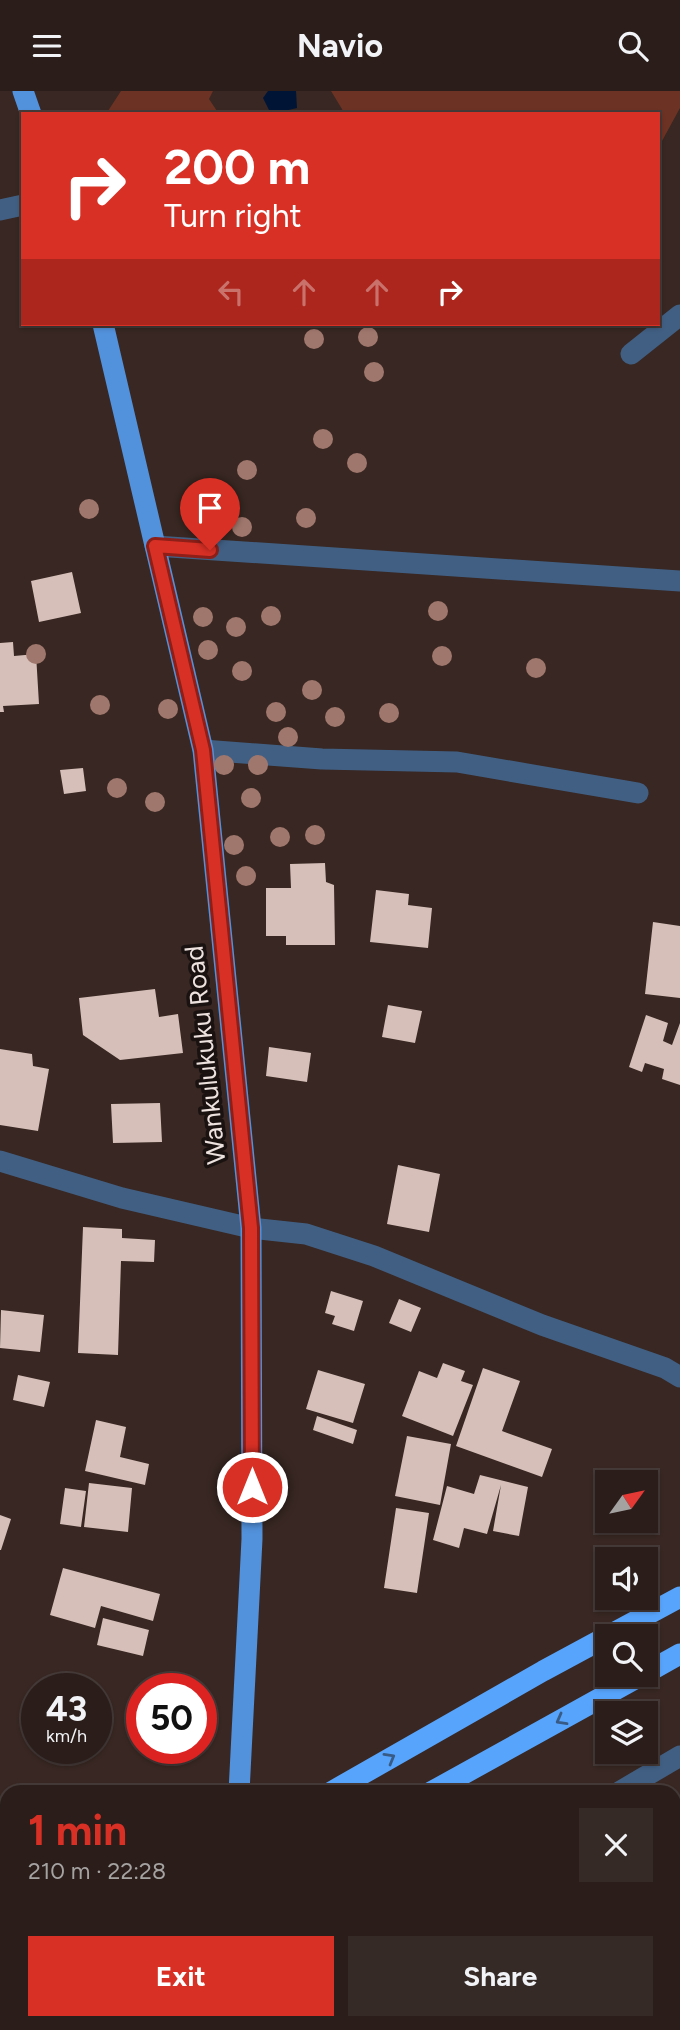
<!DOCTYPE html>
<html lang="en">
<head>
<meta charset="utf-8">
<style>
	:root { --surface:#2a1d1a; --page:#362a27; --text:#f1f3f6; --muted:#a5a2a2; --line:#463b39; --accent:#d93025 }
	body { margin:0; font-family:Figtree,sans-serif; background:var(--page); color:var(--text); height:100vh; display:flex; flex-direction:column; font-size:26px; white-space:nowrap }
	* { box-sizing:border-box; margin:0 }
	p { font-size:23px; color:var(--muted) }
	.icon { flex:none; width:38px; height:38px; fill:none; stroke:currentColor; stroke-width:2; stroke-linecap:round; stroke-linejoin:round }
	.map { position:relative; flex:1; overflow:hidden }
	.drawer { position:absolute; left:0px; top:1694px; width:681px; height:245px; display:flex; flex-direction:column; background:var(--surface); border-radius:21px 21px 0 0; box-shadow:0 2px 5px #0004,0 0 0 2px var(--line) }
	.drawer>* { flex:none }
	.guide { position:absolute; left:21px; top:21px; width:639px; height:214px; border-radius:0px; box-shadow:0 2px 5px #0004,0 0 0 2px var(--line); background:#d93025; color:#fff; overflow:hidden }
	.needle { width:46px; rotate:57deg }
	.fabs { position:absolute; left:595px; top:1379px; display:grid; gap:14px }
	.fabs a { display:grid; place-items:center; width:63px; height:63px; border-radius:0px; background:var(--surface); box-shadow:0 2px 5px #0004,0 0 0 2px var(--line); font-size:35px }
	.speed { position:absolute; left:21px; top:1582px; display:flex; gap:14px; font-size:35px; font-weight:700; text-align:center }
	.speed>* { display:grid; place-content:center; width:91px; height:91px; border-radius:50%; background:var(--surface); box-shadow:0 2px 5px #0004,0 0 0 2px var(--line); line-height:1 }
	.speed small { font-size:18px; font-weight:400 }
	.speed .limit { border:10px solid #d22; background:#fff; color:#111 }
	.pin { position:absolute; display:grid; place-items:center; width:60px; height:60px; color:#fff; margin:-72px -30px; border-radius:50% 50% 50% 0; rotate:-45deg; box-shadow:0 0 7px #0007 }
	.pin .icon { rotate:45deg }
	.me { position:absolute; width:77px; margin:-38px; rotate:0deg; stroke-linejoin:round; filter:drop-shadow(0 0 5px #0008) }
	.turn { display:flex; align-items:center; gap:24px; height:147px; padding:0 28px; font-size:32px }
	.turn .icon { width:91px; height:91px; stroke-width:2.5 }
	.turn b { display:block; font-size:49px; line-height:60px }
	.lanes { display:flex; align-items:center; height:66px; padding:0 28px; background:#0003; justify-content:center; gap:35px; direction:ltr }
	.lanes .off { opacity:.35 }
	.round { display:grid; place-items:center; flex:none; width:74px; height:74px; border-radius:0px; background:var(--page) }
	.head { display:flex; align-items:center; justify-content:space-between; height:119px; padding:0 28px }
	h1 { font-size:42px; font-weight:700; line-height:52px; color:var(--accent) }
	.cta { display:flex; gap:14px; margin-top:auto; padding:14px 28px }
	.cta a { flex:1; height:80px; border-radius:0px; background:var(--accent); color:#fff; font-size:28px; font-weight:700; line-height:80px; text-align:center }
	.cta a+a { background:var(--page); color:var(--text) }
	header { display:flex; justify-content:space-between; align-items:center; height:91px; padding:0 28px; background:var(--surface); font-size:32px; font-weight:700 }
	.map>svg:first-child { display:block }
	.green { fill:#6c3223 }
	.water { fill:#001536 }
	.building { fill:#d6bfb9 }
	.lines { fill:none; stroke-linecap:round; stroke-linejoin:round }
	.minor { stroke:#415f83; stroke-width:21 }
	.major { stroke:#5291db; stroke-width:21 }
	.highway { stroke:#57a4fd; stroke-width:21 }
	.tree { fill:#a0776d }
	.oneway { stroke:#385b86 }
	.route-casing { stroke:#8d1f18; stroke-width:18 }
	.route { stroke:#d93025; stroke-width:12 }
	.labels { text-anchor:middle; dominant-baseline:central; stroke-width:7; stroke-linejoin:round; paint-order:stroke }
	.street-label { font-size:26px; fill:#eee2df; stroke:#1a1210 }
</style>
</head>
<body>
<header><svg class="icon" aria-label="menu" viewBox="0 0 24 24"><path d="M4 6h16M4 12h16M4 18h16"/></svg>Navio<svg class="icon" aria-label="search" viewBox="0 0 24 24"><circle cx="10" cy="10" r="6"/><path d="M15 15l6 6"/></svg></header>
<div class="map">
<svg width="680" height="1939" viewBox="0 0 680 1939">
	<rect width="100%" height="100%" fill="#382722"/>
	<!-- green -->
	<path class="green" d="M 121,0 L 213,0 L 209,8 L 219,23 L 106,23 Z
		M 331,0 L 680,0 L 680,17 L 662,50 L 658,48 L 658,23 L 345,23 Z"/>
	<!-- water -->
	<path class="water" d="M 268,0 L 296,0 L 297,17 L 271,23 L 263,7 Z"/>
	<!-- building -->
	<path class="building" d="M 72,481 L 81,522 L 39,531 L 31,490 Z
		M 13,551 L 14,565 L 36,563 L 39,613 L 3,615 L 4,621 L 0,621 L 0,552 Z
		M 83,677 L 86,700 L 64,703 L 60,679 Z
		M 325,772 L 326,791 L 334,794 L 335,854 L 286,854 L 286,845 L 266,845 L 266,797 L 291,797 L 290,773 Z
		M 376,799 L 409,803 L 408,814 L 432,817 L 428,857 L 370,851 Z
		M 653,831 L 680,835 L 680,907 L 645,903 Z
		M 155,898 L 159,926 L 178,923 L 183,962 L 120,969 L 83,944 L 79,907 Z
		M 388,914 L 422,920 L 415,952 L 382,946 Z
		M 646,924 L 668,932 L 663,950 L 672,954 L 680,932 L 680,994 L 662,988 L 664,978 L 645,972 L 642,981 L 629,976 Z
		M 269,956 L 311,962 L 307,991 L 266,985 Z
		M 0,958 L 32,963 L 33,975 L 49,978 L 38,1040 L 0,1034 Z
		M 160,1012 L 162,1051 L 113,1052 L 111,1013 Z
		M 398,1074 L 440,1083 L 429,1141 L 387,1133 Z
		M 83,1136 L 122,1138 L 122,1147 L 155,1149 L 154,1171 L 121,1170 L 118,1264 L 78,1262 Z
		M 331,1200 L 363,1210 L 354,1240 L 332,1233 L 335,1225 L 325,1222 Z
		M 399,1208 L 421,1217 L 411,1241 L 389,1232 Z
		M 1,1219 L 44,1224 L 40,1261 L 0,1257 Z
		M 443,1272 L 465,1280 L 461,1290 L 473,1294 L 453,1345 L 402,1325 L 419,1280 L 437,1287 Z
		M 483,1277 L 520,1290 L 502,1340 L 552,1358 L 542,1386 L 456,1355 Z
		M 318,1279 L 365,1293 L 353,1332 L 306,1318 Z
		M 18,1284 L 50,1291 L 44,1316 L 13,1309 Z
		M 317,1325 L 357,1339 L 353,1353 L 313,1339 Z
		M 96,1329 L 126,1336 L 120,1366 L 149,1373 L 145,1394 L 85,1380 Z
		M 407,1345 L 451,1353 L 440,1414 L 395,1405 Z
		M 480,1384 L 528,1396 L 519,1445 L 493,1440 L 501,1394 L 487,1443 L 464,1437 L 459,1457 L 433,1449 L 447,1395 L 474,1403 Z
		M 89,1392 L 132,1397 L 128,1441 L 84,1436 Z
		M 65,1397 L 86,1400 L 81,1436 L 60,1433 Z
		M 396,1417 L 429,1422 L 417,1502 L 384,1497 Z
		M 0,1424 L 11,1428 L 1,1459 L 0,1459 Z
		M 63,1477 L 160,1503 L 153,1530 L 101,1515 L 95,1537 L 50,1524 Z
		M 103,1527 L 149,1539 L 143,1565 L 97,1554 Z
		M 680,1720 L 680,1736 L 674,1735 Z
		M 674,1901 L 680,1904 L 680,1922 L 673,1936 L 666,1932 L 674,1932 Z
		M 471,1932 L 489,1932 L 485,1939 L 472,1939 L 468,1937 Z
		M 540,1932 L 567,1932 L 562,1939 L 551,1939 Z"/>
	<g class="lines">
		<!-- minor -->
		<path class="minor" d="M 0,119 L 23,114
			M 631,263 L 680,224
			M 155,455 L 680,490
			M 203,659 L 322,668 L 457,671 L 638,702
			M 0,1070 L 122,1107 L 251,1137 L 306,1143 L 374,1165 L 542,1234 L 665,1277 L 680,1286
			M 619,1701 L 680,1665
			M 274,1939 L 284,1932"/>
		<!-- major -->
		<path class="major" d="M 23,0 L 31,23
			M 103,233 L 203,659 L 251,1137 L 252,1448 L 239,1701
			M 232,1939 L 232,1932"/>
		<!-- highway -->
		<path class="highway" d="M 646,1582 L 680,1563
			M 331,1701 L 543,1580 L 680,1506
			M 431,1701 L 642,1584
			M 0,1890 L 7,1886
			M 8,1939 L 20,1932"/>
	</g>
	<!-- trees -->
	<g class="tree">
		<circle cx="368" cy="246" r="10"/>
		<circle cx="314" cy="248" r="10"/>
		<circle cx="374" cy="281" r="10"/>
		<circle cx="323" cy="348" r="10"/>
		<circle cx="357" cy="372" r="10"/>
		<circle cx="247" cy="379" r="10"/>
		<circle cx="229" cy="416" r="10"/>
		<circle cx="89" cy="418" r="10"/>
		<circle cx="306" cy="427" r="10"/>
		<circle cx="199" cy="432" r="10"/>
		<circle cx="242" cy="436" r="10"/>
		<circle cx="438" cy="520" r="10"/>
		<circle cx="271" cy="525" r="10"/>
		<circle cx="203" cy="526" r="10"/>
		<circle cx="236" cy="536" r="10"/>
		<circle cx="208" cy="559" r="10"/>
		<circle cx="36" cy="563" r="10"/>
		<circle cx="442" cy="565" r="10"/>
		<circle cx="536" cy="577" r="10"/>
		<circle cx="242" cy="580" r="10"/>
		<circle cx="312" cy="599" r="10"/>
		<circle cx="100" cy="614" r="10"/>
		<circle cx="168" cy="618" r="10"/>
		<circle cx="276" cy="621" r="10"/>
		<circle cx="389" cy="622" r="10"/>
		<circle cx="335" cy="626" r="10"/>
		<circle cx="288" cy="646" r="10"/>
		<circle cx="224" cy="674" r="10"/>
		<circle cx="258" cy="674" r="10"/>
		<circle cx="117" cy="697" r="10"/>
		<circle cx="251" cy="707" r="10"/>
		<circle cx="155" cy="711" r="10"/>
		<circle cx="315" cy="744" r="10"/>
		<circle cx="280" cy="746" r="10"/>
		<circle cx="234" cy="754" r="10"/>
		<circle cx="246" cy="785" r="10"/>
	</g>
	<!-- one-way arrows -->
	<defs><path id="oneway-chevron" d="M-2-3.5L2.5 0L-2 3.5" fill="none" stroke-width="1.6" stroke-linecap="round" stroke-linejoin="round" transform="scale(1.75)"/></defs>
	<g class="oneway">
		<use href="#oneway-chevron" transform="translate(561 1629) rotate(151)"/>
		<use href="#oneway-chevron" transform="translate(390 1667) rotate(-30)"/>
	</g>
	<g class="lines">
		<defs>
			<path id="route" d="M 210,459 L 155,455 L 203,659 L 251,1137 L 252,1396"/>
		</defs>
		<!-- route casing -->
		<use href="#route" class="route-casing"/>
		<!-- route -->
		<use href="#route" class="route"/>
	</g>
	<g class="labels">
		<!-- street labels -->
		<g class="street-label">
			<text transform="translate(205 964) rotate(-96)">Wankulukuku Road</text>
		</g>
	</g>
</svg>
<div class="fabs">
<a><svg class="needle" viewBox="-14 -14 28 28"><path d="M0-13l5 13h-10z" fill="#e53935"/><path d="M0 13l5-13h-10z" fill="#a5a2a2"/></svg></a>
<a><svg class="icon" aria-label="sound" viewBox="0 0 24 24"><path d="M4 9h4l5-4v14l-5-4H4zM17 9q2 3 0 6"/></svg></a>
<a><svg class="icon" aria-label="search" viewBox="0 0 24 24"><circle cx="10" cy="10" r="6"/><path d="M15 15l6 6"/></svg></a>
<a><svg class="icon" aria-label="layers" viewBox="0 0 24 24"><path d="M12 4l9 5-9 5-9-5zM3 14l9 5 9-5"/></svg></a>
</div>
<div class="speed"><div>43<small>km/h</small></div><div class="limit">50</div></div>
<div class="pin" style="left:210px;top:459px;background:#d93025"><svg class="icon" aria-label="arrive" viewBox="0 0 24 24"><path d="M6 21V4h12l-3 4 3 4H6"/></svg></div>
<svg class="me" style="left:252px;top:1396px" viewBox="-20 -20 40 40"><circle r="17" fill="#d93025" stroke="#fff" stroke-width="3"/><path d="M0-11L8 9 0 5-8 9z" fill="#fff"/></svg>
<div class="guide">
<div class="turn"><svg class="icon" aria-label="right" viewBox="0 0 24 24"><path d="M7 20v-9h11M14 6l5 5-5 5"/></svg><div><b>200 m</b>Turn right</div></div>
<div class="lanes"><svg class="icon off" aria-label="left" viewBox="0 0 24 24"><path d="M17 20v-9H6M10 6l-5 5 5 5"/></svg><svg class="icon off" aria-label="ahead" viewBox="0 0 24 24"><path d="M12 20V5M6 11l6-6 6 6"/></svg><svg class="icon off" aria-label="ahead" viewBox="0 0 24 24"><path d="M12 20V5M6 11l6-6 6 6"/></svg><svg class="icon" aria-label="right" viewBox="0 0 24 24"><path d="M7 20v-9h11M14 6l5 5-5 5"/></svg></div>
</div>
<section class="drawer">
<div class="head"><div><h1>1 min</h1><p>210 m · 22:28</p></div><a class="round"><svg class="icon" aria-label="close" viewBox="0 0 24 24"><path d="M6 6l12 12M18 6L6 18"/></svg></a></div>
<div class="cta"><a>Exit</a><a>Share</a></div>
</section>
</div>
</body>
</html>
